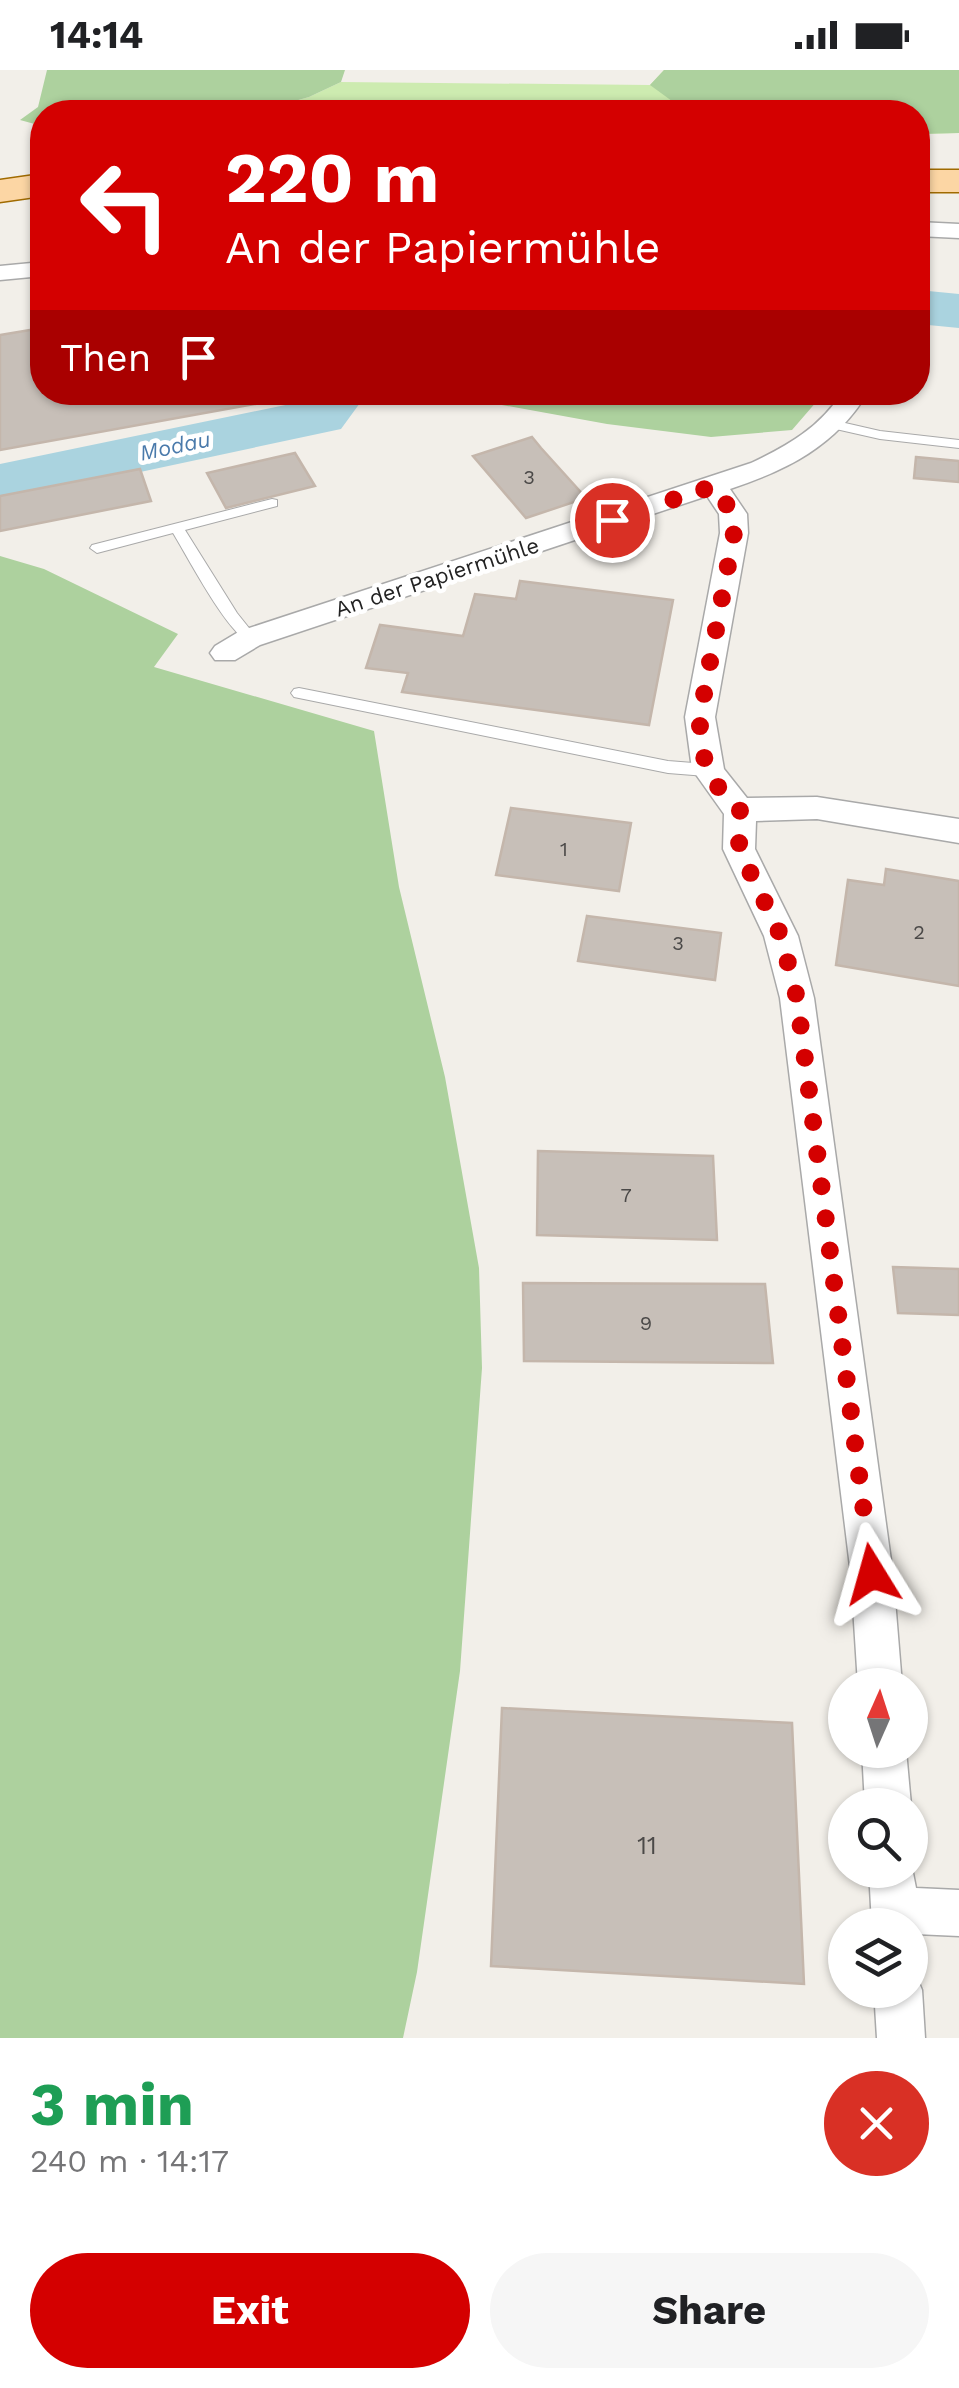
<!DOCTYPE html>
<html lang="en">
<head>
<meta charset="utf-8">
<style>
	:root { --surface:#fff; --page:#f6f6f6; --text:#202124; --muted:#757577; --accent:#d40000 }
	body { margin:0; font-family:"Work Sans",sans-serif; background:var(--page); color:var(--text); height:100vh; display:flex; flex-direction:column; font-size:38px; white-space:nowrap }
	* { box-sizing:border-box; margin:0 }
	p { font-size:32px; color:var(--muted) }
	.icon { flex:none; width:55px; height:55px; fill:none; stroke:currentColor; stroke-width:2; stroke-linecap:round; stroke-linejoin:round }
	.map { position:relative; height:1968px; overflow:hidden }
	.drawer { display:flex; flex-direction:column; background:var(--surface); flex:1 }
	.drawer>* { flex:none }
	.hud { position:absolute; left:30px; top:30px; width:900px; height:305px; border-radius:40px; box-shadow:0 2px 8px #0004; background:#d40000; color:#fff; overflow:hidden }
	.needle { width:65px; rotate:3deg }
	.buttons { position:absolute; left:828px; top:1598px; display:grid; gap:20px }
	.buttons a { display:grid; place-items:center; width:100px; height:100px; border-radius:50%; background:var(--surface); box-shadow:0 2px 8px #0004; font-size:50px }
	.pin { position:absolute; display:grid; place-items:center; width:85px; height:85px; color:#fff; margin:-42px; border:5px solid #fff; border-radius:50%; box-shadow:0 2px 10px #0007 }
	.me { position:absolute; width:110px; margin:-55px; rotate:352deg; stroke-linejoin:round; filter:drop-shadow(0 0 8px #0008) }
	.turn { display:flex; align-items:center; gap:35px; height:210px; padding:0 30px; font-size:45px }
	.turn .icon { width:130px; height:130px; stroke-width:2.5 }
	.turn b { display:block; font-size:70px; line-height:85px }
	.then { display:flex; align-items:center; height:95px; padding:0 30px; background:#0003; gap:20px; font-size:38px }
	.round { display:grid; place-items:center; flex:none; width:105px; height:105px; border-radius:52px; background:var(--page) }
	.overview { display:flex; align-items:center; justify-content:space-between; height:170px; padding:0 30px }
	h1 { font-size:60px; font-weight:700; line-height:75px; color:#1e9e55 }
	.primary-button { display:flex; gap:20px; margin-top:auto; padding:20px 30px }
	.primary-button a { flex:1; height:115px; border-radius:60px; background:var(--accent); color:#fff; font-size:40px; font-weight:700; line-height:115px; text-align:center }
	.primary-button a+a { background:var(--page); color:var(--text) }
	.status { display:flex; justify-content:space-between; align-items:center; height:70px; padding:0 50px; background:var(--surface); direction:ltr }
	.status svg { height:28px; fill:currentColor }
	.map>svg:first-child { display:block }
	.grass { fill:#cdebb0 }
	.forest { fill:#add19e }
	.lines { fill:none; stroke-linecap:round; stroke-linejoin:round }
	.river { fill:#aad3df; fill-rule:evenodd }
	.building { fill:#c7bfb8; stroke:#c4b6ab; stroke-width:2.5 }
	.service-casing { stroke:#a9a9a9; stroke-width:2 }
	.minor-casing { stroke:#a9a9a9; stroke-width:3 }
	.primary-casing { stroke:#a06b00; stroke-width:3 }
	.service { fill:#fff; fill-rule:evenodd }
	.minor { fill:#fff; fill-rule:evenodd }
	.primary { fill:#fcd6a4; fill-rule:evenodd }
	.route { stroke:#d40000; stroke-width:18; stroke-dasharray:0 32.4 }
	.labels { text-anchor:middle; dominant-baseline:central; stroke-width:9; stroke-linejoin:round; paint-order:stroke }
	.number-label { font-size:20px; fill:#4b4948 }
	.far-water-label { font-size:22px; font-style:italic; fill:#4a7aab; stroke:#fff }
	.far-street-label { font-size:22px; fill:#222; stroke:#fff }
	.near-number-label { font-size:25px; fill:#4b4948 }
</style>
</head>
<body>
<div class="status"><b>14:14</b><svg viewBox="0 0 49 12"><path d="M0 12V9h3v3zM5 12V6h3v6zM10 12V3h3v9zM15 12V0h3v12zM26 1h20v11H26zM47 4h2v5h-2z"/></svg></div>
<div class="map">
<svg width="959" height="1968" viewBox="0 0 959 1968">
	<rect width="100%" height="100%" fill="#f2efe9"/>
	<!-- grass -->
	<path class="grass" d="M 664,0 L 959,0 L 959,63 L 918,64 L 918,42 L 256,42 L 309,27 L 341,12 L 650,15 Z"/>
	<!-- forest -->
	<path class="forest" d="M 47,0 L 345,0 L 341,12 L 309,27 L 256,42 L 144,42 L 122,34 L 97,37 L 92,42 L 42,42 L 42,56 L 20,50 L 38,37 Z
		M 664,0 L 959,0 L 959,63 L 918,64 L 918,42 L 687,42 L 650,15 Z
		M 436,323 L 824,322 L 824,323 L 792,360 L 711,367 L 607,354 Z
		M 0,486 L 44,499 L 178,564 L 154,597 L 374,661 L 399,817 L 445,1007 L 479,1198 L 482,1298 L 460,1601 L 417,1902 L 403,1968 L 0,1968 Z"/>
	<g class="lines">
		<!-- river -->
		<path class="river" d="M 918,220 L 959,224 L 959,258 L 918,254 Z
			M 307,322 L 368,322 L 341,359 L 0,432 L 0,394 L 300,332 Z"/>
	</g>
	<!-- building -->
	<path class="building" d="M 42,258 L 42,322 L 286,322 L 288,328 L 0,380 L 0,265 Z
		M 532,367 L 541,378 L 586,428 L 526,448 L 473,386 Z
		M 295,383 L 315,416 L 226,438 L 207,403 Z
		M 916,387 L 959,391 L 959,412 L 914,408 Z
		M 140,399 L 151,431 L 0,461 L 0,426 Z
		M 520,511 L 673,530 L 649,655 L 402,622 L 408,603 L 366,598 L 380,555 L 463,566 L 475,524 L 516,529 Z
		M 511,738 L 631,753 L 619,821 L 496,805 Z
		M 886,799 L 959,811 L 959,916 L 836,895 L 848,810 L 884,815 Z
		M 587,846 L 721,863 L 715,910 L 578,891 Z
		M 538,1081 L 713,1086 L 717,1170 L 537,1165 Z
		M 893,1197 L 959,1199 L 959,1245 L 898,1243 Z
		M 523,1213 L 765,1214 L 773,1293 L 524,1291 Z
		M 502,1638 L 792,1653 L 804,1914 L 491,1896 Z"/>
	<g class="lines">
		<defs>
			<path id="service" d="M 832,350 L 880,361 L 959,370 L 959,378 L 880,369 L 827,357 L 825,354 Z
				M 272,429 L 277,430 L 277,436 L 185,460 L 237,543 L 257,568 L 250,573 C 226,561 189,489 173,463 L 97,483 L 90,478 L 92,475 Z
				M 299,618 L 668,691 L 706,694 L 714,700 L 706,706 L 668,703 L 294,627 L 291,623 L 294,619 Z"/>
			<path id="minor" d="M 918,152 L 959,154 L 959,168 L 918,166 Z
				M 42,192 L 42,206 L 0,210 L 0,196 Z
				M 842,322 L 868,322 C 836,376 787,400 730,419 L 747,444 L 748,463 L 715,647 L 724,699 L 747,728 L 817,727 L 959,749 L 959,773 L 817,749 L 756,751 L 755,779 L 798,866 L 814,928 L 893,1505 L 902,1615 L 858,1615 L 851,1505 L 780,928 L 764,866 L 723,779 L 724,744 L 692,699 L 685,647 L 720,463 L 719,444 L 707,426 L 260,575 L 235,590 L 215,590 L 210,583 L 215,576 L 240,561 L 751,393 C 787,376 821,357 842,322 Z
				M 862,1680 L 906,1680 L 911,1735 L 910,1736 L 865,1735 Z
				M 910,1788 L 916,1818 L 959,1820 L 959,1866 L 915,1864 L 910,1872 L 910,1855 L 872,1855 L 869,1800 L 910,1800 Z
				M 910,1901 L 915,1903 L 922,1920 L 925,1968 L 877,1968 L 874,1920 L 910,1920 Z"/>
			<path id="primary" d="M 918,100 L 959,100 L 959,122 L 918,122 Z
				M 42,104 L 42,126 L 0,132 L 0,110 Z"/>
		</defs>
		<!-- service casing -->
		<use href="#service" class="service-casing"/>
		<!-- minor casing -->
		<use href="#minor" class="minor-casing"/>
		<!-- primary casing -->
		<use href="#primary" class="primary-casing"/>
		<!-- service -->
		<use href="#service" class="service"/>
		<!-- minor -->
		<use href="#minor" class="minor"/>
		<!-- primary -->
		<use href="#primary" class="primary"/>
	</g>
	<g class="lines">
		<!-- route -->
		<path class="route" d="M 612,450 L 714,416 L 733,444 L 734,463 L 700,646 C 699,687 709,714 740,740 L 739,779 L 781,866 L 797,928 L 872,1504"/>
	</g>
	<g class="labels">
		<!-- number labels -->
		<g class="number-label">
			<text x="529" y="407">3</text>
			<text x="564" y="779">1</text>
			<text x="919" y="862">2</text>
			<text x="678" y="873">3</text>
			<text x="626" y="1125">7</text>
			<text x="646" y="1253">9</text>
		</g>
		<!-- far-water labels -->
		<g class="far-water-label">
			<text transform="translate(175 376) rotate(-12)">Modau</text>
		</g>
		<!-- far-street labels -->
		<g class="far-street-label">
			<text transform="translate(437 507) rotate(-18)">An der Papiermühle</text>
		</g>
		<!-- near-number labels -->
		<g class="near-number-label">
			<text x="647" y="1775">11</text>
		</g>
	</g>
</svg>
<div class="buttons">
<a><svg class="needle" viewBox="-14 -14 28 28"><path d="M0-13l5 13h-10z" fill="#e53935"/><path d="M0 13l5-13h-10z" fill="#757577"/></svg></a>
<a><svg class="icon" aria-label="search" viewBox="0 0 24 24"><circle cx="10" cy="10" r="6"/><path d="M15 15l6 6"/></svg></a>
<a><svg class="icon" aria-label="layers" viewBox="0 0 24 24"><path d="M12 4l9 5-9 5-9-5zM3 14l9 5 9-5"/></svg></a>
</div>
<div class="pin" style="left:612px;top:450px;background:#d93025"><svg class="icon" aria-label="arrive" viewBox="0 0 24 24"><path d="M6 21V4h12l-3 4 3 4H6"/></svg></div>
<svg class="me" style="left:872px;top:1504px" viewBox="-20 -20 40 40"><path d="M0-17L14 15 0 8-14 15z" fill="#d40000" stroke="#fff" stroke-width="4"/></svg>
<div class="hud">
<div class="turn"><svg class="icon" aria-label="left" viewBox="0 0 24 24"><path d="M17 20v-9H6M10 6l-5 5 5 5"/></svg><div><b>220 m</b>An der Papiermühle</div></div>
<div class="then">Then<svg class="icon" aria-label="arrive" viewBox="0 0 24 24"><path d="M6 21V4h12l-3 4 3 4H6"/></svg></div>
</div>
</div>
<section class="drawer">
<div class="overview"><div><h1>3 min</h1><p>240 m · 14:17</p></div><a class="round" style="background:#d93025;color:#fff"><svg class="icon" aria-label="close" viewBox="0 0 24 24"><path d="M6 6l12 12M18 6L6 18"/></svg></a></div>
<div class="primary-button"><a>Exit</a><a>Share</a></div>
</section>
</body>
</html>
